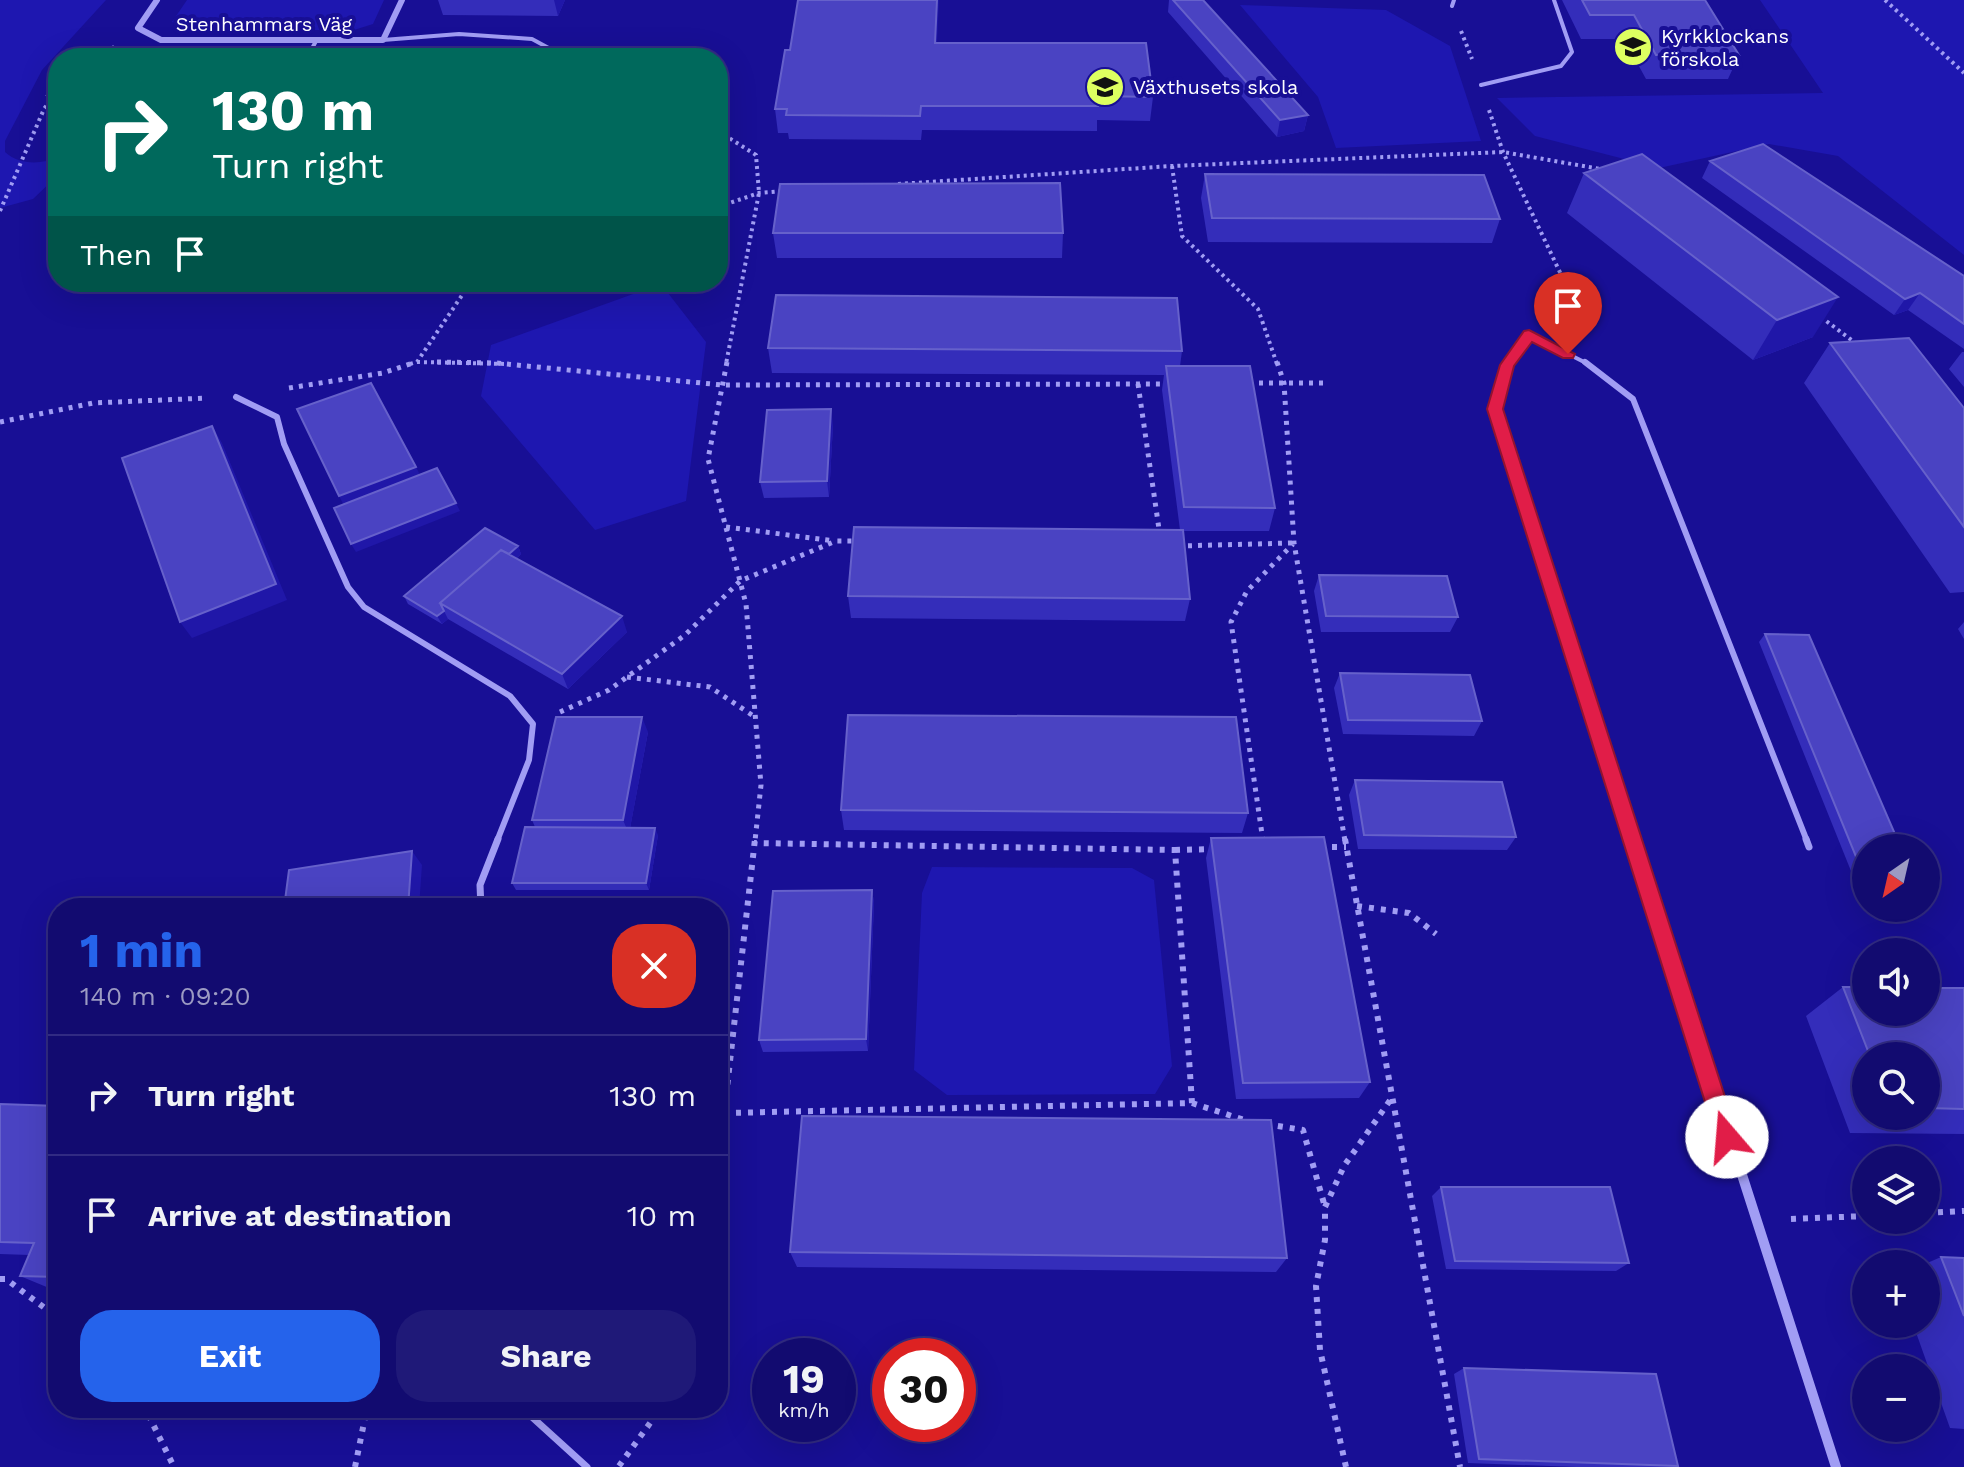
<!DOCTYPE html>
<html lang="en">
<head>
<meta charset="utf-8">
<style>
	:root { --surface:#120b70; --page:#1f1978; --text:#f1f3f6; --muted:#9c9bc3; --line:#312b83; --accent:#2563eb }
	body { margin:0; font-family:"Work Sans",sans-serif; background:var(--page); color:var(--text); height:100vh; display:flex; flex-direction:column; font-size:30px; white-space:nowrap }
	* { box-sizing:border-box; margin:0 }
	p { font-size:26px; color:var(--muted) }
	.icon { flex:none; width:44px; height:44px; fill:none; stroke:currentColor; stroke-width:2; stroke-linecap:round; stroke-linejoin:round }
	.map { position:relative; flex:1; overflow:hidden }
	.panel { position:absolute; left:48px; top:898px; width:680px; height:520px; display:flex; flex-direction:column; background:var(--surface); border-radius:32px; box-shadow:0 8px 32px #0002,0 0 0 2px var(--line) }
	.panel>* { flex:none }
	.guide { position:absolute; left:48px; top:48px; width:680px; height:244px; border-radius:32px; box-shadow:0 8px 32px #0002,0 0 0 2px var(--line); background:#00695c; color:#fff; overflow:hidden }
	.needle { width:52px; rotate:214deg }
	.tools { position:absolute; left:1852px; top:834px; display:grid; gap:16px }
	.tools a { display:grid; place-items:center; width:88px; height:88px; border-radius:50%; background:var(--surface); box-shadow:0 8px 32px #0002,0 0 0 2px var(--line); font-size:40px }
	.speed { position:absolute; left:752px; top:1338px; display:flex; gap:16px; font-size:40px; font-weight:700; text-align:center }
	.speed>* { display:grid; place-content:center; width:104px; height:104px; border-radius:50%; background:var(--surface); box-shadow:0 8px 32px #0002,0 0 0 2px var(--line); line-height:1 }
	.speed small { font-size:20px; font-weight:400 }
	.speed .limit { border:12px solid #d22; background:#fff; color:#111 }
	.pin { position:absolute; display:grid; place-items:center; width:68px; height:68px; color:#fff; margin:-82px -34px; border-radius:50% 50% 50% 0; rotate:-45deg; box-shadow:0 0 8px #0007 }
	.pin .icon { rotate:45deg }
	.me { position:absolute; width:88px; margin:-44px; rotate:342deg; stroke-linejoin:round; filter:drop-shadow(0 0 6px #0008) }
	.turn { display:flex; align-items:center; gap:28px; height:168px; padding:0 32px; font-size:36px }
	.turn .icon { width:104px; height:104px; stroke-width:2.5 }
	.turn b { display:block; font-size:56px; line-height:68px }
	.then { display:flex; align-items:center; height:76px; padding:0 32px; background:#0003; gap:16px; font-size:30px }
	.round { display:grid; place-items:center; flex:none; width:84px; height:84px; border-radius:32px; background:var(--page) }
	.summary { display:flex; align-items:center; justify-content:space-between; height:136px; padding:0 32px }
	h1 { font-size:48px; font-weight:700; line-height:60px; color:var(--accent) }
	.primary-button { display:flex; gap:16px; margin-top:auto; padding:16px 32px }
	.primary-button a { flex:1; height:92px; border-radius:32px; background:var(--accent); color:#fff; font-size:32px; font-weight:700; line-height:92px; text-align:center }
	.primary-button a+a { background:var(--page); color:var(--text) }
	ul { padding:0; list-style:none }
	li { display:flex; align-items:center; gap:24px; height:120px; padding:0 32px; border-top:2px solid var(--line) }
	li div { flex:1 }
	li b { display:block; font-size:30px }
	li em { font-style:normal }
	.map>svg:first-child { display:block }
	.green { fill:#1e17b0 }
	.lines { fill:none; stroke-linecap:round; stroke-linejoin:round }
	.path-far2 { stroke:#a19df4; stroke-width:4; stroke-dasharray:3 4; stroke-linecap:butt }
	.path-far1 { stroke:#a19df4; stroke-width:5; stroke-dasharray:4 6; stroke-linecap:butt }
	.path { stroke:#a19df4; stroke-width:6; stroke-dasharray:5 7; stroke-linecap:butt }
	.lane-far2 { stroke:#a19df4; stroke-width:4 }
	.lane-far1 { stroke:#a19df4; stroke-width:6 }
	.lane { stroke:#a19df4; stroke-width:7 }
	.street-far2 { stroke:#a19df4; stroke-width:6 }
	.street-far1 { stroke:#a19df4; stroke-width:7 }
	.street { stroke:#a19df4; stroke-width:10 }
	.wall { fill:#342dba; fill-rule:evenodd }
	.shaded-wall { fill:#2017a8 }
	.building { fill:#4a43c2; stroke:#6661cb; stroke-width:2 }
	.route { fill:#e11d48; stroke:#92132f; stroke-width:2 }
	.labels { text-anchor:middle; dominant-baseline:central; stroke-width:8; stroke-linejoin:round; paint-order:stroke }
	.far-street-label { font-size:20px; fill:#fff; stroke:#180f95 }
	.far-poi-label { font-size:20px; fill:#fff; stroke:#180f95; text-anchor:start }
</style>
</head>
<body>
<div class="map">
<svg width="1964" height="1467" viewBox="0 0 1964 1467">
	<rect width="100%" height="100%" fill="#180f95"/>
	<!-- green -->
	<path class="green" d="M 0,0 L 106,0 L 42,70 L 5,141 L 5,152 C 19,165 41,165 58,157 L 58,175 L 33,199 L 0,208 Z
		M 187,0 L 384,0 L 373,24 L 354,30 L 191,30 L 172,22 Z
		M 1760,0 L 1964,0 L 1964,255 L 1838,156 L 1769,144 L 1659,168 L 1535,136 L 1497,98 L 1823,93 Z
		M 1240,5 L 1386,10 L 1450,46 L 1481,141 L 1336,148 L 1318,97 Z
		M 661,284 L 706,342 L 686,501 L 595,530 L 481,396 L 491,345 Z
		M 932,867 L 1132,868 L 1154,880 L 1172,1066 L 1155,1094 L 947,1095 L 914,1070 L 922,893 Z"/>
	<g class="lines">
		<!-- path-far2 -->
		<path class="path-far2" d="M 1885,0 L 1964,73
			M 1461,31 L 1472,59
			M 93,58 L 116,46
			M 1489,110 L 1503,152 L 1565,283 L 1546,310
			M 718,131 L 756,155 L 759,193 L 726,364
			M 1172,166 L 1182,236 L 1258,309 L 1277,364
			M 898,184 L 1172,166 L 1503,152 L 1606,170
			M 718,207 L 759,193 L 784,191
			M 0,211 L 44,109 L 58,89
			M 1821,317 L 1858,345
			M 417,362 L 509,364
			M 410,364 L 417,362 L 471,282"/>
		<!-- path-far1 -->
		<path class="path-far1" d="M 437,362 L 496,363 L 722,385 L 1167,384
			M 727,362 L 708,459 L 746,604 L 761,785 L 755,841
			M 1277,362 L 1284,383 L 1294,543 L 1345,841
			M 1249,383 L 1324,383
			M 1138,384 L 1160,536
			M 289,388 L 383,373 L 416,362
			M 0,422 L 93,403 L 208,398
			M 726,527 L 835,541
			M 1178,546 L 1292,543
			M 627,677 L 710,687 L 755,717
			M 560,712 L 609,690 L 685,635 L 740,581 L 836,541 L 857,541
			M 1263,841 L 1231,622 L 1247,591 L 1293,544"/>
		<!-- path -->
		<path class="path" d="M 1262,839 L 1263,844
			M 1345,839 L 1460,1467
			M 1320,847 L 1346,847
			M 1175,850 L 1214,849
			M 1357,906 L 1409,913 L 1436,934
			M 1192,1103 L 1244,1120
			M 724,1113 L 1192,1103 L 1175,850 L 754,843
			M 1266,1124 L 1303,1130 L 1325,1207
			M 718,1168 L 755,839
			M 1926,1213 L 1964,1211
			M 1791,1219 L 1866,1216
			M 0,1279 L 6,1279 L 58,1318
			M 139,1408 L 148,1414 L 174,1467
			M 619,1466 L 661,1408
			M 355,1467 L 367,1408
			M 1346,1467 L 1320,1350 L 1316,1286 L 1325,1240 L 1325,1207 L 1344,1166 L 1391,1099"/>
		<!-- lane-far2 -->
		<path class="lane-far2" d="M 1452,6 L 1454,0
			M 383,40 L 459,34 L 532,39 L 567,58
			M 307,58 L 316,41
			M 1481,85 L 1561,66 L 1572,52 L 1554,0
			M 1529,334 L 1588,364"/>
		<!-- lane-far1 -->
		<path class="lane-far1" d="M 1585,362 L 1633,399 L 1807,841
			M 236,397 L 277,417 L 284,444 L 348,587 L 364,607 L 510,696 L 533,724 L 529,760 L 497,841"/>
		<!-- lane -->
		<path class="lane" d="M 1806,839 L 1809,847
			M 481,908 L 480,885 L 498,839
			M 522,1408 L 587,1467"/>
		<!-- street-far2 -->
		<path class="street-far2" d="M 157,0 L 138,28 L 161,40 L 383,40 L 402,0
			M 1508,364 L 1529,334"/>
		<!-- street-far1 -->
		<path class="street-far1" d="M 1509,362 L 1495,409 L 1634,841"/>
		<!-- street -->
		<path class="street" d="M 1634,839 L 1836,1467"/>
	</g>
	<!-- wall -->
	<path class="wall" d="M 438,0 L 565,0 L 558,16 L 443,15 Z
		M 1169,0 L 1203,0 L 1308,115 L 1304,131 L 1277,137 L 1168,12 Z
		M 1562,0 L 1705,0 L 1739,55 L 1728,79 L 1646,79 L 1624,39 L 1581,39 Z
		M 937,43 L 1153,97 L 1150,121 L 1097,120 L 1097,131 L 922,130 L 921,140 L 789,139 L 788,133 L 778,133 L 775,109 Z
		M 58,80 L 58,103 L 52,103 L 47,95 Z
		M 1710,161 L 1964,276 L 1964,349 L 1908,310 L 1894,315 L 1702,178 Z
		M 1584,173 L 1813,337 L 1753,360 L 1567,213 Z
		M 1205,174 L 1500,219 L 1492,243 L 1208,242 L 1201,198 Z
		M 773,233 L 1063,233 L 1062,258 L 777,258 Z
		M 1830,343 L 1964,408 L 1964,592 L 1950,593 L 1804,383 Z
		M 768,348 L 1182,351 L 1180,366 L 1275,508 L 1269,531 L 1183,531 L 1190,599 L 1185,621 L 851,618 L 848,596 L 1180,530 L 1162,390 L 1164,375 L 772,373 Z
		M 1962,352 L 1964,352 L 1964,387 L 1949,369 Z
		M 833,425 L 829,497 L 764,498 L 760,482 Z
		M 518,546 L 521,554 L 517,558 L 627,632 L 568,689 L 448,619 L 442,624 L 408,604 L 404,596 Z
		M 1319,575 L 1458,617 L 1450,632 L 1321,632 L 1314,591 Z
		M 1964,622 L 1964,639 L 1958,629 Z
		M 1765,634 L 1866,848 L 1866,871 L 1851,871 L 1759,642 Z
		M 1340,673 L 1482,721 L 1474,736 L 1343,734 L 1334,688 Z
		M 648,732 L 630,828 L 658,835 L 649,890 L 516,890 L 512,883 L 535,827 L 532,820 Z
		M 1355,780 L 1516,837 L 1507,850 L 1358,849 L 1349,795 Z
		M 841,810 L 1248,813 L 1242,833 L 844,830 Z
		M 1211,838 L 1370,1082 L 1359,1098 L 1236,1099 L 1206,858 Z
		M 872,890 L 874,903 L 868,1051 L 763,1052 L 759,1040 Z
		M 1843,987 L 1964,988 L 1964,1134 L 1850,1133 L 1806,1016 ZM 1866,1056 L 1926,1056 L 1926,1116 L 1866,1116 Z
		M 0,1104 L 58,1106 L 58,1288 L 49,1288 L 20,1276 L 29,1255 L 0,1254 Z
		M 1441,1187 L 1629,1263 L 1616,1271 L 1446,1269 L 1432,1196 Z
		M 790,1252 L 1287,1258 L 1276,1272 L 797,1267 Z
		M 1941,1257 L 1964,1258 L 1964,1429 L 1950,1428 L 1913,1324 L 1926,1324 L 1925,1264 Z
		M 1464,1368 L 1678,1466 L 1674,1467 L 1576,1467 L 1468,1463 L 1454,1374 Z"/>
	<!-- shaded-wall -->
	<path class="shaded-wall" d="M 554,0 L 565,0 L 558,16 Z
		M 937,0 L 939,0 L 936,66 L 935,43 Z
		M 353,48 L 356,58 L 347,58 Z
		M 1308,115 L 1304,131 L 1277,137 L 1280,120 Z
		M 1920,293 L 1908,310 L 1894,315 L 1905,299 Z
		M 1838,297 L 1813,337 L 1753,360 L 1777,320 Z
		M 831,409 L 833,425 L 829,497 L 827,481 Z
		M 212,426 L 222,443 L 287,600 L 192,638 L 180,622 Z
		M 416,467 L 424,483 L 348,513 L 339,496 Z
		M 456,503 L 460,511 L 356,552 L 351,544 Z
		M 518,546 L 521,554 L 455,612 L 447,607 Z
		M 444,611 L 448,619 L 442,624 L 437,616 Z
		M 622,616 L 627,632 L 568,689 L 562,674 Z
		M 642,717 L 648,732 L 629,834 L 623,820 Z
		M 655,828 L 658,835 L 649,890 L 646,883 Z
		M 412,851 L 422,865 L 419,908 L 408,908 Z
		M 872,890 L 874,903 L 868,1051 L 866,1039 Z"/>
	<!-- building -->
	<path class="building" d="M 798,0 L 937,0 L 935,43 L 1146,43 L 1153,97 L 1098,96 L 1098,106 L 921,106 L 920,116 L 786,115 L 787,109 L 775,109 L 785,50 L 790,50 Z
		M 1173,0 L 1203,0 L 1308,115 L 1280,120 Z
		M 1582,0 L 1705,0 L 1739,55 L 1656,55 L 1634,15 L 1590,15 Z
		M 293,48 L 353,48 L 347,58 L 287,58 Z
		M 58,80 L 58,95 L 47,95 Z
		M 1763,144 L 1964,276 L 1964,324 L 1920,293 L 1905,299 L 1710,161 Z
		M 1642,154 L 1838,297 L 1777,320 L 1584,173 Z
		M 1205,174 L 1484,175 L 1500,219 L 1212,218 Z
		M 1060,183 L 1063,233 L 773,233 L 780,184 Z
		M 776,295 L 1177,298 L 1182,351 L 768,348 Z
		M 1909,338 L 1964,408 L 1964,527 L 1830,343 Z
		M 1166,366 L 1250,366 L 1275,508 L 1184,507 Z
		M 371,383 L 416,467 L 339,496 L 297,409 Z
		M 831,409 L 827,481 L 760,482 L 767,410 Z
		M 212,426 L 276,584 L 180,622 L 122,458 Z
		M 437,468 L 456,503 L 351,544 L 334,508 Z
		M 854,527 L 1183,530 L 1190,599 L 848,596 Z
		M 485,528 L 518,546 L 509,554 L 501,550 L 440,603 L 444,611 L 437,616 L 404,596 Z
		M 501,550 L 622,616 L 562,674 L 440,603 Z
		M 1319,575 L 1447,576 L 1458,617 L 1326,616 Z
		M 1765,634 L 1809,635 L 1901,848 L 1866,848 L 1866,864 L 1859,864 Z
		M 1340,673 L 1470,675 L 1482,721 L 1348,720 Z
		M 848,715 L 1236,717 L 1248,813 L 841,810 Z
		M 556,717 L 642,717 L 623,820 L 532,820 Z
		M 1355,780 L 1502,782 L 1516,837 L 1364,835 Z
		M 525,827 L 655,828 L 646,883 L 512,883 Z
		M 1324,837 L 1370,1082 L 1243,1083 L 1211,838 Z
		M 412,851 L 408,908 L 284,908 L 289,870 Z
		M 872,890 L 866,1039 L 759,1040 L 773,891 Z
		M 1843,987 L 1866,987 L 1866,1012 L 1926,1012 L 1926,988 L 1964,988 L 1964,1109 L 1926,1108 L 1926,1056 L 1870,1056 Z
		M 0,1104 L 58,1106 L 58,1277 L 20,1276 L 34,1243 L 0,1242 Z
		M 802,1116 L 1271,1120 L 1287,1258 L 790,1252 Z
		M 1441,1187 L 1610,1187 L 1629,1263 L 1455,1261 Z
		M 1941,1257 L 1964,1258 L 1964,1316 Z
		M 1464,1368 L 1656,1374 L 1678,1466 L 1479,1459 Z"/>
	<!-- route -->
	<path class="route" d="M 1529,330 L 1575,354 L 1573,358 L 1563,358 L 1532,342 L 1514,366 L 1503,409 L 1738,1137 L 1735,1145 L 1727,1148 L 1720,1145 L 1716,1137 L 1487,409 L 1500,365 L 1524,331 Z"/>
	<!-- icons -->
	<defs>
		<symbol id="school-disc" viewBox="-11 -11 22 22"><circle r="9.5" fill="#ddff60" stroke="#180f95"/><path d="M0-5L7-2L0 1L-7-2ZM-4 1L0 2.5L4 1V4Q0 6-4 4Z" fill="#111"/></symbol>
	</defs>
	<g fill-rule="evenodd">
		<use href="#school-disc" x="1611" y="25" width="44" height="44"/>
		<use href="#school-disc" x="1083" y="65" width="44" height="44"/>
	</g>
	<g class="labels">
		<!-- far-street labels -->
		<g class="far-street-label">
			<text x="264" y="24">Stenhammars Väg</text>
		</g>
		<!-- far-poi labels -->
		<g class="far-poi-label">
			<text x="1661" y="36">Kyrkklockans<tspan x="1661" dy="23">förskola</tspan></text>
			<text x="1133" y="87">Växthusets skola</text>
		</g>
	</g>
</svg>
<div class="tools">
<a><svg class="needle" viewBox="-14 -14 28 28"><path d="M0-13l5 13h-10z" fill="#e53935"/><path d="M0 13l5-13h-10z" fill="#9c9bc3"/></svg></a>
<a><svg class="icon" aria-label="sound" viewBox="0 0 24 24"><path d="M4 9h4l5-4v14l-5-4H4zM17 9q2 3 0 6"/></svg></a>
<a><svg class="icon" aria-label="search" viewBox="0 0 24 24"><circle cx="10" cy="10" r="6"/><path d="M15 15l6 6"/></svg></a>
<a><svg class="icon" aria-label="layers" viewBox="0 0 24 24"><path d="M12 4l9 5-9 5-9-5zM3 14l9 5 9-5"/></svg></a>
<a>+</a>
<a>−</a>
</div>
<div class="speed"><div>19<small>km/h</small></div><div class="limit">30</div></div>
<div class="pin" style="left:1568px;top:354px;background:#d93025"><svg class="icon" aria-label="arrive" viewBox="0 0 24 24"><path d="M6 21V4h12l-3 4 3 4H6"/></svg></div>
<svg class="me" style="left:1727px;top:1137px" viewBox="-20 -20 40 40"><circle r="19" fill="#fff"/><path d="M0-13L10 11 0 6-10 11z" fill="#e11d48"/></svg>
<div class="guide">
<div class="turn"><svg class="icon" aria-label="right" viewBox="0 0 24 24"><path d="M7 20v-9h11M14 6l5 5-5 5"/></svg><div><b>130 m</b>Turn right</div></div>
<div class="then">Then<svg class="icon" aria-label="arrive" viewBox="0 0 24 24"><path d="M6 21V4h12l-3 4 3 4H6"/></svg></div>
</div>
<section class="panel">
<div class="summary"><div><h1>1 min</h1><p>140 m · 09:20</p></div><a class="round" style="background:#d93025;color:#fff"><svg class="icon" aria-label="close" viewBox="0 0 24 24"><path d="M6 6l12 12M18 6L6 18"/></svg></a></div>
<ul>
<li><svg class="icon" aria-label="right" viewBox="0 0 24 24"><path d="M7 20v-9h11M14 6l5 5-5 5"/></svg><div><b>Turn right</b></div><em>130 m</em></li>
<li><svg class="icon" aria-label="arrive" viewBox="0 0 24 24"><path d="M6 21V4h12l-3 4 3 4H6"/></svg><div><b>Arrive at destination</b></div><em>10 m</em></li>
</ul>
<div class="primary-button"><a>Exit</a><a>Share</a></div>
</section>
</div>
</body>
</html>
